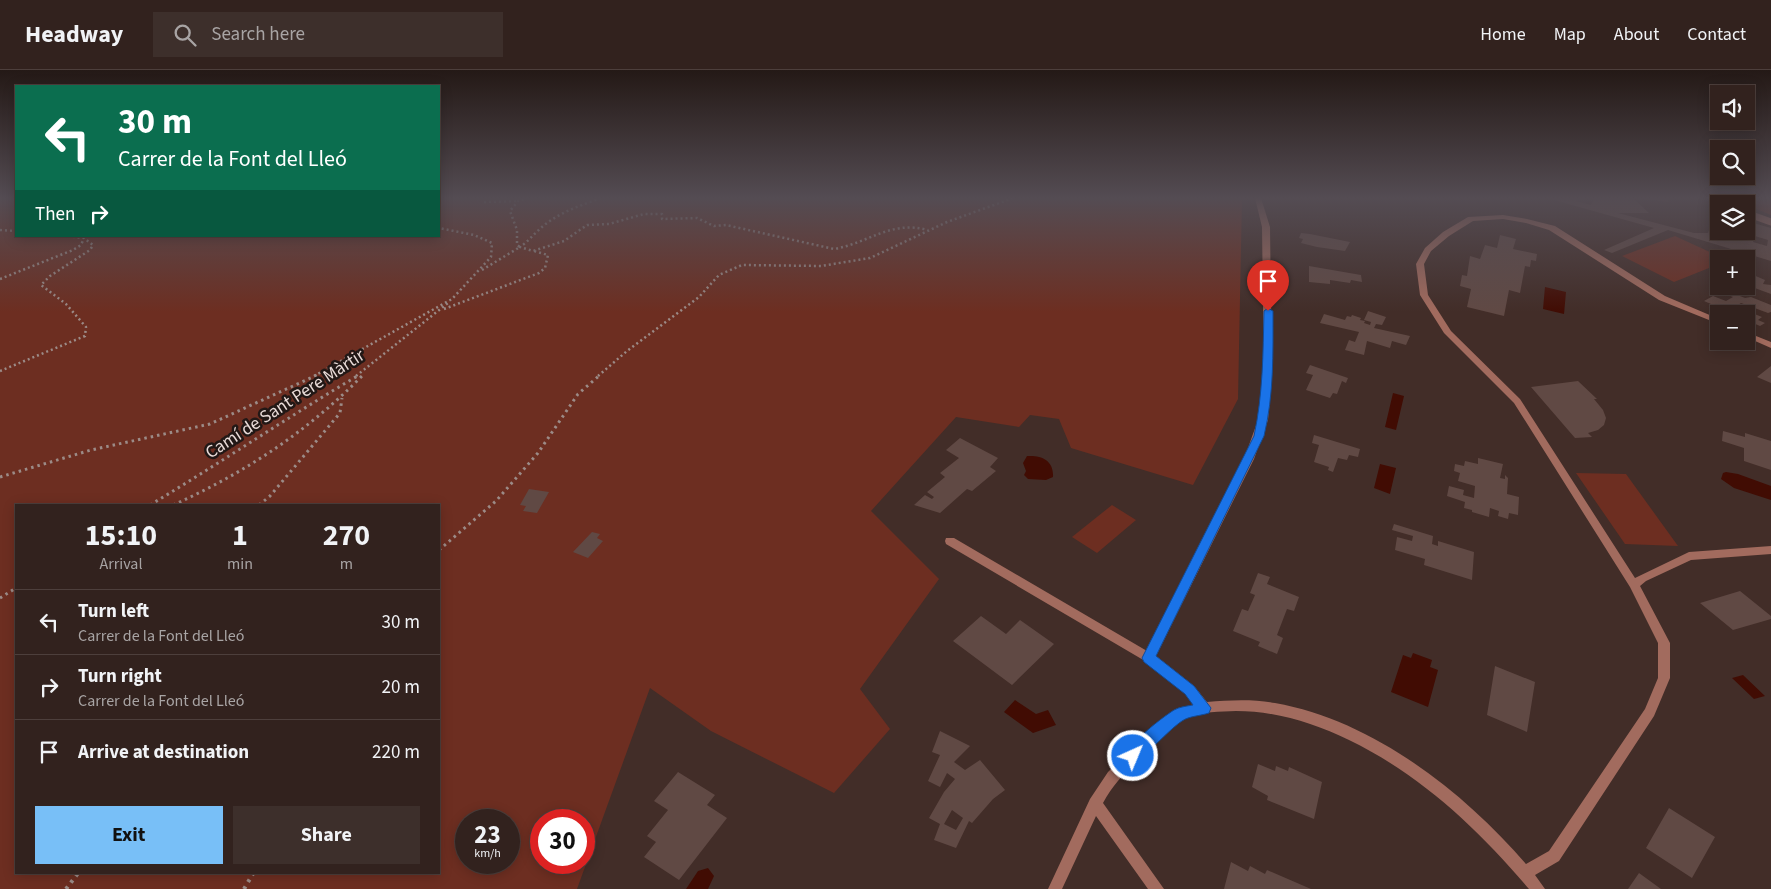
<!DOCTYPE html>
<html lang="en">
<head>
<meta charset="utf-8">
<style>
	:root { --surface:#32221e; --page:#3d2f2b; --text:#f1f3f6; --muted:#a8a4a4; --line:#4d3f3c; --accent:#78bff7 }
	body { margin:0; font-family:"Source Sans 3",sans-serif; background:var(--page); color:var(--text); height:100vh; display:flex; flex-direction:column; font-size:19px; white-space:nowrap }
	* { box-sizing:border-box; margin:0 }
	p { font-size:16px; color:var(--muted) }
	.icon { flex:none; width:28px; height:28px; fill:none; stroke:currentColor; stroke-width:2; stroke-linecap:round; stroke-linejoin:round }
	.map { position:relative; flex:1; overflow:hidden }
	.side { position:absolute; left:15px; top:434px; width:425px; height:370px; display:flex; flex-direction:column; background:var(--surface); border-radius:0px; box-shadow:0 2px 12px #0003,0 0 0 1px var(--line) }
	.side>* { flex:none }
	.top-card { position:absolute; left:15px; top:15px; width:425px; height:152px; border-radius:0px; box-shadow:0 2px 12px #0003,0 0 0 1px var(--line); background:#0b6e4f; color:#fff; overflow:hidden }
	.tools { position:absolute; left:1710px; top:15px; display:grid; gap:10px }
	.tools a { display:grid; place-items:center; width:45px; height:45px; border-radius:0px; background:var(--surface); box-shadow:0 2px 12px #0003,0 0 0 1px var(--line); font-size:25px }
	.speed { position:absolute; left:455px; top:739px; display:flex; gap:10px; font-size:25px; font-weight:700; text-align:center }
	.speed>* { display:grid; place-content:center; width:65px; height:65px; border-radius:50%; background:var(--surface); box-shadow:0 2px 12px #0003,0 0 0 1px var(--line); line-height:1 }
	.speed small { font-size:12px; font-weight:400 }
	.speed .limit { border:8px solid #d22; background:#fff; color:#111 }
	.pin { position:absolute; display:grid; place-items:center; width:42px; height:42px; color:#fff; margin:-51px -21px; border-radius:50% 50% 50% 0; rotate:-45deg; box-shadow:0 0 5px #0007 }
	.pin .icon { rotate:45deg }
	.me { position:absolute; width:55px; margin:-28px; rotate:44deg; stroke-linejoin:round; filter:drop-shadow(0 0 4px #0008) }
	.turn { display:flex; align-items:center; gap:18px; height:105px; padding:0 20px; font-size:22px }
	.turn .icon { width:65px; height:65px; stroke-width:2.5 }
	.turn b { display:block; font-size:35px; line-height:42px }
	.then { display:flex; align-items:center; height:48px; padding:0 20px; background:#0003; gap:10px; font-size:19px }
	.eta { display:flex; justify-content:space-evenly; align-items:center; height:85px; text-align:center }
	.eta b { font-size:30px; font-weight:700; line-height:35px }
	.button { display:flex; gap:10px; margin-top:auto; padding:10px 20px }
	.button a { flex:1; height:58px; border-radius:0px; background:var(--accent); color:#111; font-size:20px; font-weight:700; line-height:58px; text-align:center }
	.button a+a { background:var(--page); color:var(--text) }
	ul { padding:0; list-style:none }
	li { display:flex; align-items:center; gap:15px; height:65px; padding:0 20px; border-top:1px solid var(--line) }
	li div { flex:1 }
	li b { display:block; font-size:19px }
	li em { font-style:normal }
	header { display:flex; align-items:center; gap:30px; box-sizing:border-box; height:70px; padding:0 25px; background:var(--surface); border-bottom:1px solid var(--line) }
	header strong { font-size:24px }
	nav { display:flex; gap:28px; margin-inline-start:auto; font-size:18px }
	.search { width:350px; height:45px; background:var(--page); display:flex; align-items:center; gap:12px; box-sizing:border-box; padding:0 18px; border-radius:0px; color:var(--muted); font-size:19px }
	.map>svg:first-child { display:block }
	.green { fill:#6d2e21; fill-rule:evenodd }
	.water { fill:#410c03 }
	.building { fill:#604944; fill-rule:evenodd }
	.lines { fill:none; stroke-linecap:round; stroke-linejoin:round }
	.path-far2 { stroke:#9c8b87; stroke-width:2.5; stroke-dasharray:2 3; stroke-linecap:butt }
	.path-far1 { stroke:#9c8b87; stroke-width:3; stroke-dasharray:2.5 4; stroke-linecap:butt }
	.path { stroke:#9c8b87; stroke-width:4; stroke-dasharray:3 5; stroke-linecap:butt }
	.lane { stroke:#a26b5e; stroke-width:7 }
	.street { fill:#a26b5e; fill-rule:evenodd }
	.route { fill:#1a73e8; stroke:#114b97 }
	.labels { text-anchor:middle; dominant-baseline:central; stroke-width:5; stroke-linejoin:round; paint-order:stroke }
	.street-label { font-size:18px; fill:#e9dbd8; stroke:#221816 }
</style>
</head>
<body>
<header>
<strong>Headway</strong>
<div class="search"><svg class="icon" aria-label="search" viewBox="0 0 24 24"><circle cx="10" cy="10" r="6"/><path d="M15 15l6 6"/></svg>Search here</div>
<nav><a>Home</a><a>Map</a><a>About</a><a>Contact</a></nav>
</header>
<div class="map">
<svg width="1771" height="819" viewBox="0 0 1771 819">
	<rect width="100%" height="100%" fill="#422d28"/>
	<!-- green -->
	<path class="green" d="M 0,128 L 16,128 L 16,166 L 439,166 L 439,128 L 1242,128 L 1238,329 L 1193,415 L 1071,378 L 1059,349 L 1030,345 L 1019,357 L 956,347 L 871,441 L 939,509 L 860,619 L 890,659 L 834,723 L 711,661 L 650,618 L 577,819 L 0,819 ZM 16,435 L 439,435 L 439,802 L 16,802 ZM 466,750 L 509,750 L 509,792 L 466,792 ZM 541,750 L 584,750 L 584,792 L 541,792 Z
		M 1730,128 L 1771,128 L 1771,145 Z
		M 1675,166 L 1725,189 L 1719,189 L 1719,194 L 1674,212 L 1622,186 Z
		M 1576,403 L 1626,404 L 1678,476 L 1625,474 Z
		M 1112,435 L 1136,450 L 1097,483 L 1072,467 Z"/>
	<!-- water -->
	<path class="water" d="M 1545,217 L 1566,222 L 1564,244 L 1543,239 Z
		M 1393,323 L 1404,326 L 1396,360 L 1385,357 Z
		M 1027,386 C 1041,385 1054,390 1053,407 L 1046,410 L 1028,409 L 1024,405 L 1026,401 L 1023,393 Z
		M 1380,394 L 1396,398 L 1390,424 L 1374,418 Z
		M 1726,402 L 1738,404 L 1771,416 L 1771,430 L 1734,418 L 1721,409 L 1723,403 Z
		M 1413,583 L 1432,590 L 1430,597 L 1438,600 L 1428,637 L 1391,622 L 1403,585 L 1411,588 Z
		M 1743,605 L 1765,626 L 1754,629 L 1732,608 Z
		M 1015,630 L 1036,644 L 1048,640 L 1056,655 L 1033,663 L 1004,642 Z
		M 708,798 L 714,806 L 708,819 L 686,819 L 698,801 Z"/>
	<!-- building -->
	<path class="building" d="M 1547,128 L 1573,130 L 1569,128 L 1587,128 L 1575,131 L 1591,135 L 1595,128 L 1638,128 L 1634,129 L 1649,143 L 1618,143 L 1694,163 L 1708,163 L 1715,143 L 1719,144 L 1719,161 L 1746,161 L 1746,151 L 1771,158 L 1771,191 L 1668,160 L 1612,183 L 1604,180 L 1654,158 ZM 1755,166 L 1768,170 L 1767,176 L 1753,172 Z
		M 1645,128 L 1667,128 L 1669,132 L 1645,129 Z
		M 1301,163 L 1310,164 L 1350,172 L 1345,181 L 1317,177 L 1301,173 L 1303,169 L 1299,168 Z
		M 1500,165 L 1516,169 L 1513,179 L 1537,184 L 1536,191 L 1531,190 L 1530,197 L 1525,196 L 1520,223 L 1509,220 L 1504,246 L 1467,237 L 1471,219 L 1460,216 L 1462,205 L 1467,206 L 1470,186 L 1480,189 L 1485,175 L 1497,178 Z
		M 1309,196 L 1361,205 L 1362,212 L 1351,210 L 1350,213 L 1330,210 L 1330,214 L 1309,212 Z
		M 1751,204 L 1765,210 L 1763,214 L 1771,215 L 1771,224 L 1752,217 L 1756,215 L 1746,211 L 1746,207 Z
		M 1728,216 L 1743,222 L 1740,226 L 1745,228 L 1751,227 L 1771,235 L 1771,242 L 1768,243 L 1741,233 L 1738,235 L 1754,241 L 1752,243 L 1762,247 L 1758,250 L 1765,253 L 1760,256 L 1746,250 L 1746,244 L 1736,244 L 1728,241 L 1730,238 L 1725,235 L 1718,237 L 1704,231 L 1713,226 L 1726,231 L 1733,227 L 1720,222 Z
		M 1368,241 L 1386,247 L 1382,255 L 1376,254 L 1374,258 L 1410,266 L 1406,275 L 1392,271 L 1390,278 L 1367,271 L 1364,285 L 1345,280 L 1349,270 L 1355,272 L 1359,262 L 1320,253 L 1324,244 L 1345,250 L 1347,246 L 1351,247 L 1352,245 L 1361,248 L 1360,250 L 1365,251 L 1364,253 L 1370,255 L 1371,252 L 1364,250 Z
		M 1310,295 L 1348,308 L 1346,313 L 1342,311 L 1337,324 L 1333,323 L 1330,328 L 1306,320 L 1313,305 L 1306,303 Z
		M 1771,296 L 1771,313 L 1757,307 Z
		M 1578,311 L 1597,329 L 1594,329 L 1603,340 L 1606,348 L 1604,355 L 1598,360 L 1588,363 L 1592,367 L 1575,368 L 1531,317 Z
		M 1723,361 L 1745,367 L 1745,363 L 1771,371 L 1771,400 L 1744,391 L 1744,378 L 1722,371 Z
		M 1314,365 L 1360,379 L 1358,387 L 1349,385 L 1347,390 L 1338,388 L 1333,402 L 1328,400 L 1329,397 L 1314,392 L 1319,375 L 1312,373 Z
		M 960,368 L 998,388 L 990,397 L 996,401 L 972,421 L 967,419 L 940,443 L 914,435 L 925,425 L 932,429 L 934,427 L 927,422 L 945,407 L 940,403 L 959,388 L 946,380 Z
		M 1478,388 L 1503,394 L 1500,408 L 1505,409 L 1505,405 L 1508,408 L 1507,424 L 1519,427 L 1518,445 L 1509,443 L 1508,449 L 1498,446 L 1499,441 L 1490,438 L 1489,447 L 1472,442 L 1472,440 L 1464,438 L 1465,432 L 1447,426 L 1449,416 L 1464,420 L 1463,425 L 1474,428 L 1475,416 L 1458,411 L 1460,403 L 1454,401 L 1455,394 L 1464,396 L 1465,391 L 1478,394 Z
		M 529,419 L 549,422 L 537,443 L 523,441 L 526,436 L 520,435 Z
		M 1394,454 L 1433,466 L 1432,474 L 1438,476 L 1438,471 L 1474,482 L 1472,510 L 1424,495 L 1425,489 L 1395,480 L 1397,467 L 1412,471 L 1413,466 L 1392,460 Z
		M 592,462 L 600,464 L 597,468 L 603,471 L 588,488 L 573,482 Z
		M 1258,503 L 1270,507 L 1267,514 L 1299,527 L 1294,541 L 1287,539 L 1277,565 L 1283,568 L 1277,584 L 1258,576 L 1260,572 L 1233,561 L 1242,539 L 1248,541 L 1255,525 L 1250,523 Z
		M 1740,521 L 1771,546 L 1771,549 L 1733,560 L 1700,533 Z
		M 981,546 L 1006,564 L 1020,550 L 1054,574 L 1012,615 L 953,571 Z
		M 1495,596 L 1535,612 L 1527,662 L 1487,645 Z
		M 940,661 L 970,676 L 954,692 L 965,700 L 980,690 L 1005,720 L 993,729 L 972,753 L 969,751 L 956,778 L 934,770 L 940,754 L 929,748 L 944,722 L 955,709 L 947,703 L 940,717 L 928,711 L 940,685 L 932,682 ZM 952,740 L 963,748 L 956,760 L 944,754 Z
		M 1258,694 L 1275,701 L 1276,696 L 1288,701 L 1289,697 L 1322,712 L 1314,749 L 1267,730 L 1268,726 L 1252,717 Z
		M 678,702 L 715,725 L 707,735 L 727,748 L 679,810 L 644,787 L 656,772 L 647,766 L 668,740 L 654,731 Z
		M 1669,738 L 1715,767 L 1692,808 L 1646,778 Z
		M 1231,792 L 1248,801 L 1250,796 L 1265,804 L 1267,800 L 1311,819 L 1224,819 Z
		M 1639,803 L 1661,819 L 1628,819 Z"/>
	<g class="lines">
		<!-- path-far2 -->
		<path class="path-far2" d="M 601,128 C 582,135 563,141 547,153 C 537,160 530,170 520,177 L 533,181 L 564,171 L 587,155 L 609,154 L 644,144 L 662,144 L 662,149 L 697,148 L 714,156 L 726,155 L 834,179 C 869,173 890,150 928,160
			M 484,132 L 517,131
			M 0,160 L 16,161
			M 482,200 L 520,177 L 517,175 L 517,160 L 510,141 L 518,131 L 527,128
			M 0,209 L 73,180 L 81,175 L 84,168
			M 444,239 L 539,203 L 545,198 L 548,185 L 534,181
			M 0,301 L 85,266 L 86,257 L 66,234 L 41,215 L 50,206 L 90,180 L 93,175 L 84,168 L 66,166
			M 314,306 L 452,229 L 491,187 L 492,173 L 474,165 L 439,158
			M 356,306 L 448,233
			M 598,306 L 627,281 L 699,227 L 719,205 L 742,195 L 821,196 L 870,188 L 947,152 L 1013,128"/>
		<!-- path-far1 -->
		<path class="path-far1" d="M 0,407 L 91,380 L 210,354 L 317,305
			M 150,435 C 220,393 288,347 359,305
			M 173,435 C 245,403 308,361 363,305
			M 259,435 L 270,426 L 340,343 L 342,328
			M 439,480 L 496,431 L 538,383 L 578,324 L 600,305
			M 0,528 L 16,518"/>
		<!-- path -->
		<path class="path" d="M 66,819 L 79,802
			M 244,819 L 254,802"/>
		<!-- lane -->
		<path class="lane" d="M 1713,128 L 1726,134
			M 1746,143 L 1771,152"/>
		<!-- street -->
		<path class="street" d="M 1255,128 L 1261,128 L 1270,157 L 1272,306 L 1268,350 L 1254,389 L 1156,586 L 1194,616 L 1207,632 C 1230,630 1253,629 1275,633 C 1372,650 1463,721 1526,794 L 1549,781 L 1645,639 L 1658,608 L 1658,573 L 1630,517 L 1514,333 L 1444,263 L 1420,225 L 1416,194 L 1425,178 L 1443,162 L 1468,147 L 1503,145 L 1527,149 L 1555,156 L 1665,226 L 1719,249 L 1719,254 L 1659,230 L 1549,160 L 1526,153 L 1503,149 L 1473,151 L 1449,166 L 1431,181 L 1424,194 L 1428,225 L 1451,261 L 1520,329 L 1635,508 L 1689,482 L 1771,476 L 1771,484 L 1691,490 L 1646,511 L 1640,516 L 1670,573 L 1670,608 L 1654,646 L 1559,791 L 1535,805 L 1545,819 L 1529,819 C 1477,758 1421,705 1349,670 C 1313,653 1276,641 1236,641 C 1220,642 1202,641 1187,647 C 1170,653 1159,669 1147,681 C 1129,699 1115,711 1103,733 L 1164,819 L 1148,819 L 1096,746 L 1062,819 L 1048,819 L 1090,729 L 1108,702 L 1160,650 L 1176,640 L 1194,634 L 1186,624 L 1145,591 L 946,474 L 945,471 L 946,468 L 954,468 L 1147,581 L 1244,389 L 1258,350 L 1264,306 L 1262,157 Z
			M 1746,262 L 1771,272 L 1771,278 L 1746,267 Z"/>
	</g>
	<!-- sky -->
	<linearGradient id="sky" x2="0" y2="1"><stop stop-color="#241916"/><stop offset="0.53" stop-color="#544c53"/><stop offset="1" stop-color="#544c53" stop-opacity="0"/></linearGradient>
	<rect width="1771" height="242" fill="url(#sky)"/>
	<!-- route -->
	<path class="route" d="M 1268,238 L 1273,241 C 1273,284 1274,324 1264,366 L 1156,586 L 1194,616 L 1211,638 L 1209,643 C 1200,646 1189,646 1182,651 C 1167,661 1146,687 1133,692 L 1127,690 L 1125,686 C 1132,671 1160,649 1174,640 C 1179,637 1187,636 1193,635 L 1185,624 L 1144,592 L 1142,588 L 1254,366 C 1263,324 1263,284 1264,241 Z"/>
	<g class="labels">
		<!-- street labels -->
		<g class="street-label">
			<text transform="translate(285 334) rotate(-33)">Camí de Sant Pere Màrtir</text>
		</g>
	</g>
</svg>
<div class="tools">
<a><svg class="icon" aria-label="sound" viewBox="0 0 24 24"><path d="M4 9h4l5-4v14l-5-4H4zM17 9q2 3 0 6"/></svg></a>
<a><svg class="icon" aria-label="search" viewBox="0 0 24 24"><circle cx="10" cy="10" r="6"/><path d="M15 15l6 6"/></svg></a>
<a><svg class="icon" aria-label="layers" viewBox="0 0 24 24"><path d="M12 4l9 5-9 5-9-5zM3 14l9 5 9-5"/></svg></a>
<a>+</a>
<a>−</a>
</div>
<div class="speed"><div>23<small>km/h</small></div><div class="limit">30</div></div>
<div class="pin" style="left:1268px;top:241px;background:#d93025"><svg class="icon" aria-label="arrive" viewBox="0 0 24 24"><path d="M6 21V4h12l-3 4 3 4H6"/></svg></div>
<svg class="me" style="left:1133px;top:686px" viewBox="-20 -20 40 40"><circle r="17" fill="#1a73e8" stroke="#fff" stroke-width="3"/><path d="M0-11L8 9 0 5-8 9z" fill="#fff"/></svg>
<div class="top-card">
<div class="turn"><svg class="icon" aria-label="left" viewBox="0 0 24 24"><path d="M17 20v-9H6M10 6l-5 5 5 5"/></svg><div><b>30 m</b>Carrer de la Font del Lleó</div></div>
<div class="then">Then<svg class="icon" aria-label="right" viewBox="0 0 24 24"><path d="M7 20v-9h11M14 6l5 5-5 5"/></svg></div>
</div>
<section class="side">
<div class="eta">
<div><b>15:10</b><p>Arrival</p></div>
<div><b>1</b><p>min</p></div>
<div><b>270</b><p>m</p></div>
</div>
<ul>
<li><svg class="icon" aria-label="left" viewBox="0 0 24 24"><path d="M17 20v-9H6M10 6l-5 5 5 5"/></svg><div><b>Turn left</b><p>Carrer de la Font del Lleó</p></div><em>30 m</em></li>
<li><svg class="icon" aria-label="right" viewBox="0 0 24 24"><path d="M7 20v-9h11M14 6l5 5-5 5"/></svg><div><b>Turn right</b><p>Carrer de la Font del Lleó</p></div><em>20 m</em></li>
<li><svg class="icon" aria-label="arrive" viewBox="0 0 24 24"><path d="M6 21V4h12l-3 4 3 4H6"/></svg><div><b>Arrive at destination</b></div><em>220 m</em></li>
</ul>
<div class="button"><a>Exit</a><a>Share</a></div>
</section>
</div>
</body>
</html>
